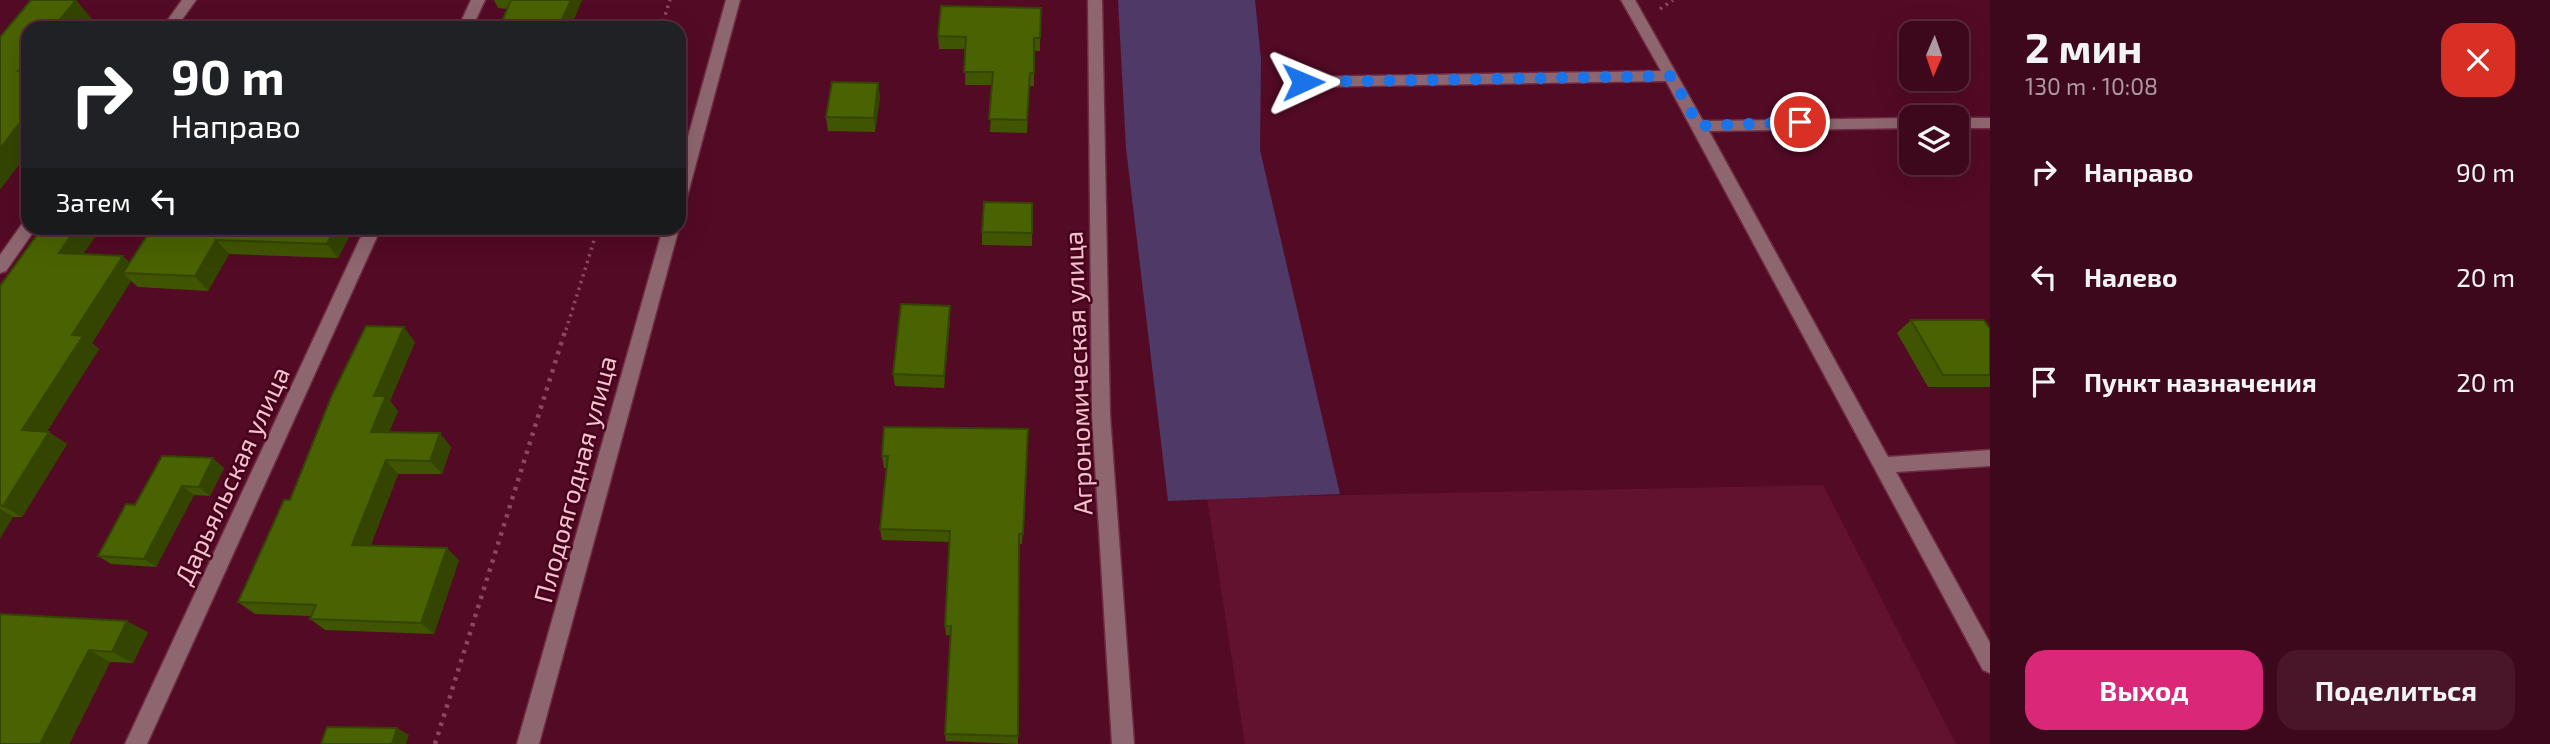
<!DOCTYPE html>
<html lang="ru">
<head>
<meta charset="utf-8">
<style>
	:root { --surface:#3e081c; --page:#491629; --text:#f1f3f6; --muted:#ad9aa3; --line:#57293b; --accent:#db2777 }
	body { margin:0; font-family:"Exo 2",sans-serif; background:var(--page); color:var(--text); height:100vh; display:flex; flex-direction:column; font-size:26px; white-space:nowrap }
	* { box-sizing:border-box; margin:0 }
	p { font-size:23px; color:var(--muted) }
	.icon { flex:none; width:38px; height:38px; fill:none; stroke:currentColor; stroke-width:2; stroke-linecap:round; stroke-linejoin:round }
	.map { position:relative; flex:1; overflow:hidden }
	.details { display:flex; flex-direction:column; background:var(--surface); width:560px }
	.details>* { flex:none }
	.top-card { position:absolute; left:21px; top:21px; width:665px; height:214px; border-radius:21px; box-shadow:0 7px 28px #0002,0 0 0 2px var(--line); background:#202124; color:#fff; overflow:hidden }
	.needle { width:46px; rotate:182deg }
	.controls { position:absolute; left:1899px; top:21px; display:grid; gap:14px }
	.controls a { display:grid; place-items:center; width:70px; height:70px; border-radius:14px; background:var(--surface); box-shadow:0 7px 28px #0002,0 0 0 2px var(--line); font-size:35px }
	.pin { position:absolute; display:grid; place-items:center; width:60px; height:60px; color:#fff; margin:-30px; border:4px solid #fff; border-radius:50%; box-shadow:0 2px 7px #0007 }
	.me { position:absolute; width:77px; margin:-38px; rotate:89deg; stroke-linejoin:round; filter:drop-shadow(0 0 5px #0008) }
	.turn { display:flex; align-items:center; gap:24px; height:147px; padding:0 35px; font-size:32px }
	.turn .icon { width:91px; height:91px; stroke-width:2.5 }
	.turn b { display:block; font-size:49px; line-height:60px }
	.then { display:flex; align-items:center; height:66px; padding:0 35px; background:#0003; gap:14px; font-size:26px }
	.round { display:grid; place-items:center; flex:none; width:74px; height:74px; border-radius:21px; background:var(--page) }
	.summary { display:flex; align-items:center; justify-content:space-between; height:119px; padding:0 35px }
	h1 { font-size:42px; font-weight:700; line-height:52px }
	.button { display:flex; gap:14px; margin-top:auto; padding:14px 35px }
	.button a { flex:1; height:80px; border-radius:21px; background:var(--accent); color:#fff; font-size:28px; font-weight:700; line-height:80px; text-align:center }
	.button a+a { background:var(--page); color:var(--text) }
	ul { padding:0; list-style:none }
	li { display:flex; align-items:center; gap:21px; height:105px; padding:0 35px }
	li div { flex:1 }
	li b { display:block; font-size:26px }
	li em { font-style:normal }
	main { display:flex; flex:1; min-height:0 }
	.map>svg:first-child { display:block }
	.built { fill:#62122f }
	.green { fill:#4f3967 }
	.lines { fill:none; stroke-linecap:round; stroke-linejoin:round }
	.minor-casing { stroke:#6f2b43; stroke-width:3 }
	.path-far1 { stroke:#88495e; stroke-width:3.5; stroke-dasharray:2.5 4.5; stroke-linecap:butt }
	.path { stroke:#88495e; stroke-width:4.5; stroke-dasharray:3.5 6; stroke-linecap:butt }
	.minor { fill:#8e666f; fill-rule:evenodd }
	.wall { fill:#405502 }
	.shaded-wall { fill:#344501 }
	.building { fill:#4a6302; stroke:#344501; stroke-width:2 }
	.route { stroke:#1a73e8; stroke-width:12; stroke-dasharray:0 21.6 }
	.labels { text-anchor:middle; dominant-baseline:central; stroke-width:5; stroke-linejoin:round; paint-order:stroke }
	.street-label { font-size:26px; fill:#f1c4cd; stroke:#47001c }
</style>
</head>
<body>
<main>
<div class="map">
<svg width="1990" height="744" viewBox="0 0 1990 744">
	<rect width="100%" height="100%" fill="#530a25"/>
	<!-- built -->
	<path class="built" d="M 1823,485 L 1956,744 L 1245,744 L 1207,498 Z"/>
	<!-- green -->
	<path class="green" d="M 1118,0 L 1255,0 L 1261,59 L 1260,150 L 1340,494 L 1168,501 L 1126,148 Z"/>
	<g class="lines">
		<defs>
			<path id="minor" d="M 182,0 L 196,0 L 176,28 L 162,28 Z
				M 471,0 L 485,0 L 472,28 L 458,28 Z
				M 726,0 L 740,0 L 687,197 L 679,203 L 679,169 Z
				M 1088,0 L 1102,0 L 1110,415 L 1134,744 L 1112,744 L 1092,415 Z
				M 1621,0 L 1635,0 L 1703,121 L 1911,118 L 1911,128 L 1709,131 L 1888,457 L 1990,450 L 1990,466 L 1896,472 L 1990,643 L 1990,673 L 1983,670 L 1666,81 L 1303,87 L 1296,82 L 1303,77 L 1661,71 Z
				M 1956,118 L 1990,118 L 1990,128 L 1956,128 Z
				M 28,222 L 28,228 L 36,228 L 6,271 L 0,273 L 0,255 L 22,224 Z
				M 365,228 L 381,228 L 147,744 L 125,744 Z
				M 663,228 L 679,228 L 539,744 L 517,744 Z"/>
		</defs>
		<!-- minor casing -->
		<use href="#minor" class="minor-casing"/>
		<!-- path-far1 -->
		<path class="path-far1" d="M 1660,9 L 1673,0
			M 661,28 L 670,0
			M 566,330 L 598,228"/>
		<!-- path -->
		<path class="path" d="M 435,744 L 566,328"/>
		<!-- minor -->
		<use href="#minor" class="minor"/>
	</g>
	<!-- wall -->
	<path class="wall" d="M 494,0 L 582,0 L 570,28 L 499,28 L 508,9 L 498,8 Z
		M 938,36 L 1040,38 L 1040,51 L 1034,51 L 1034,86 L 1029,86 L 1027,133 L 990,132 L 992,85 L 965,85 L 966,49 L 939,49 Z
		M 878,83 L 880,97 L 875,132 L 828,131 L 826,117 Z
		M 1032,203 L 1032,246 L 982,245 L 982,232 Z
		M 152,228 L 353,229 L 338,258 L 229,254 L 208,291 L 138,287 L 131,281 L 92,343 L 99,349 L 47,431 L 67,444 L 22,517 L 13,517 L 0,538 L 0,286 L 83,254 L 130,263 Z
		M 950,306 L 950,319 L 944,388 L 895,386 L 893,374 Z
		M 1911,320 L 1990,329 L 1990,387 L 1928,387 L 1897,333 Z
		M 415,342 L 390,401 L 398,411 L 389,432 L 451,447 L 442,474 L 398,474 L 371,545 L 459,560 L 434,634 L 325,630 L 310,619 L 311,616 L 255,614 L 238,602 L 290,500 Z
		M 1028,429 L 1022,544 L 1019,544 L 1018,744 L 946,741 L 945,734 L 950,635 L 946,635 L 945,626 L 949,542 L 882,540 L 880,529 L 886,468 L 884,468 L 882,456 Z
		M 224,468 L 210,496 L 194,495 L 156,567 L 111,564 L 98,556 L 135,505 Z
		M 0,614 L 148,632 L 133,663 L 110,662 L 69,744 L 0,744 Z"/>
	<!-- shaded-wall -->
	<path class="shaded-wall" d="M 76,0 L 91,18 L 83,28 L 53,28 Z
		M 571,0 L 582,0 L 570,28 L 558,28 Z
		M 28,59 L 28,81 L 18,71 Z
		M 878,83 L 880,97 L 875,132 L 874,118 Z
		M 28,112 L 28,153 L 0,190 L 0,149 Z
		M 76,228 L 101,228 L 74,268 L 59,253 Z
		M 335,228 L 352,228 L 353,229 L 338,258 L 327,244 Z
		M 216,240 L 229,254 L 208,291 L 195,276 Z
		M 123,256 L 138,271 L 123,273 L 131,281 L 92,343 L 99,349 L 40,443 L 22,430 L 72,335 Z
		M 950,306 L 950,319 L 944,388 L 944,376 Z
		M 404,327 L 415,342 L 390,401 L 398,411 L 383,446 L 371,432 L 374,396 Z
		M 49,432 L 67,444 L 22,517 L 3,506 Z
		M 440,433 L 451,447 L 442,474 L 430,461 Z
		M 213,458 L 224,468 L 210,496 L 199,487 Z
		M 386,460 L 398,474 L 366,557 L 352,545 Z
		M 182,486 L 194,495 L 156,567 L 144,559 Z
		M 0,509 L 13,517 L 0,538 Z
		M 447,548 L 459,560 L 434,634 L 421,623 Z
		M 127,621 L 148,632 L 133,663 L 112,652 Z
		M 89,650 L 110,662 L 69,744 L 40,744 Z
		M 397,728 L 409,735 L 406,744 L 392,744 Z"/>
	<!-- building -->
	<path class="building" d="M 31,0 L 76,0 L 53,28 L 28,28 L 28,59 L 18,71 L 28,71 L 28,112 L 0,149 L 0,37 Z
		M 511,0 L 571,0 L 558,28 L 499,28 Z
		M 941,6 L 1041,8 L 1040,38 L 1034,38 L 1034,73 L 1030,73 L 1027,120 L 989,119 L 993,72 L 964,72 L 966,37 L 938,36 Z
		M 832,82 L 878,83 L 874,118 L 826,117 Z
		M 984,202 L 1032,203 L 1032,233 L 982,232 Z
		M 42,228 L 76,228 L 59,253 L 123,256 L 72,335 L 83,336 L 22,430 L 49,432 L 3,506 L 0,505 L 0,286 Z
		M 152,228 L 335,228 L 327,244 L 216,240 L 195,276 L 123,273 Z
		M 901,304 L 950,306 L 944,376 L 893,374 Z
		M 1911,320 L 1984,320 L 1990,329 L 1990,375 L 1943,375 Z
		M 366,326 L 404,327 L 374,396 L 386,396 L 371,432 L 440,433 L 430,461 L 386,460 L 352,545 L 447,548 L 421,623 L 310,619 L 316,605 L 238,602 L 284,500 L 290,500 L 332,395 Z
		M 884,427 L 1028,429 L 1023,534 L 1019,534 L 1018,736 L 945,734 L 951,626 L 945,626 L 950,531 L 880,529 L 888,456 L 882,456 Z
		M 162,456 L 213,458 L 199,487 L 182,486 L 144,559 L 98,556 L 126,504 L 135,505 Z
		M 0,614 L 127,621 L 112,652 L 89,650 L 40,744 L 0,744 Z
		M 327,727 L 397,728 L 392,744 L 321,744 Z"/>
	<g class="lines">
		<!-- route -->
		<path class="route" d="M 1303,82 L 1671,76 L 1699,126 L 1800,122"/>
	</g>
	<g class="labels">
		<!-- street labels -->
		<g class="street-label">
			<text transform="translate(1077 373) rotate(-92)">Агрономическая улица</text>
			<text transform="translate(231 475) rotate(-65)">Дарьяльская улица</text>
			<text transform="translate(574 479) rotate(-75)">Плодоягодная улица</text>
		</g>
	</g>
</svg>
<div class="controls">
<a><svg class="needle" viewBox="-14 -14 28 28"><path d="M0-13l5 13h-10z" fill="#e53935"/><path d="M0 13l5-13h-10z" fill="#ad9aa3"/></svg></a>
<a><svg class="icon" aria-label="layers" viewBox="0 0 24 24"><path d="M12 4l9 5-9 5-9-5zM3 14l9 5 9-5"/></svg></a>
</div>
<div class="pin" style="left:1800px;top:122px;background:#d93025"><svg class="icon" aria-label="arrive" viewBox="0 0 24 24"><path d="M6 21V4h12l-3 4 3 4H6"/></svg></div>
<svg class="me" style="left:1303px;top:82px" viewBox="-20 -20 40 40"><path d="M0-17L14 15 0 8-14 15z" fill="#1a73e8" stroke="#fff" stroke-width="4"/></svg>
<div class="top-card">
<div class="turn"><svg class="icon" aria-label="right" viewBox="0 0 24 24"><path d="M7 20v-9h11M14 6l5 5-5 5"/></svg><div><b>90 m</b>Направо</div></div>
<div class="then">Затем<svg class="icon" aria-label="left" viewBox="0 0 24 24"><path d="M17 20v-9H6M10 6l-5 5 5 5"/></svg></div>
</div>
</div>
<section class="details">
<div class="summary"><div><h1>2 мин</h1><p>130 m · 10:08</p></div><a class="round" style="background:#d93025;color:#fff"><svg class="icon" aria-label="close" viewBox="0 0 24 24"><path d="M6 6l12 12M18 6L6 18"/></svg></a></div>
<ul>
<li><svg class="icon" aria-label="right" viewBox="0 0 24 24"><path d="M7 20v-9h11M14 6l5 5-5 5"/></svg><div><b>Направо</b></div><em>90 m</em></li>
<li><svg class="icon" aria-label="left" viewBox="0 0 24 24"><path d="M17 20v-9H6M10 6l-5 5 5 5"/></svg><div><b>Налево</b></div><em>20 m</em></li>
<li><svg class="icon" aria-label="arrive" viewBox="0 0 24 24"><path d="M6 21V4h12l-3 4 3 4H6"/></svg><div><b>Пункт назначения</b></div><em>20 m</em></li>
</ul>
<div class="button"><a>Выход</a><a>Поделиться</a></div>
</section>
</main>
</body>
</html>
